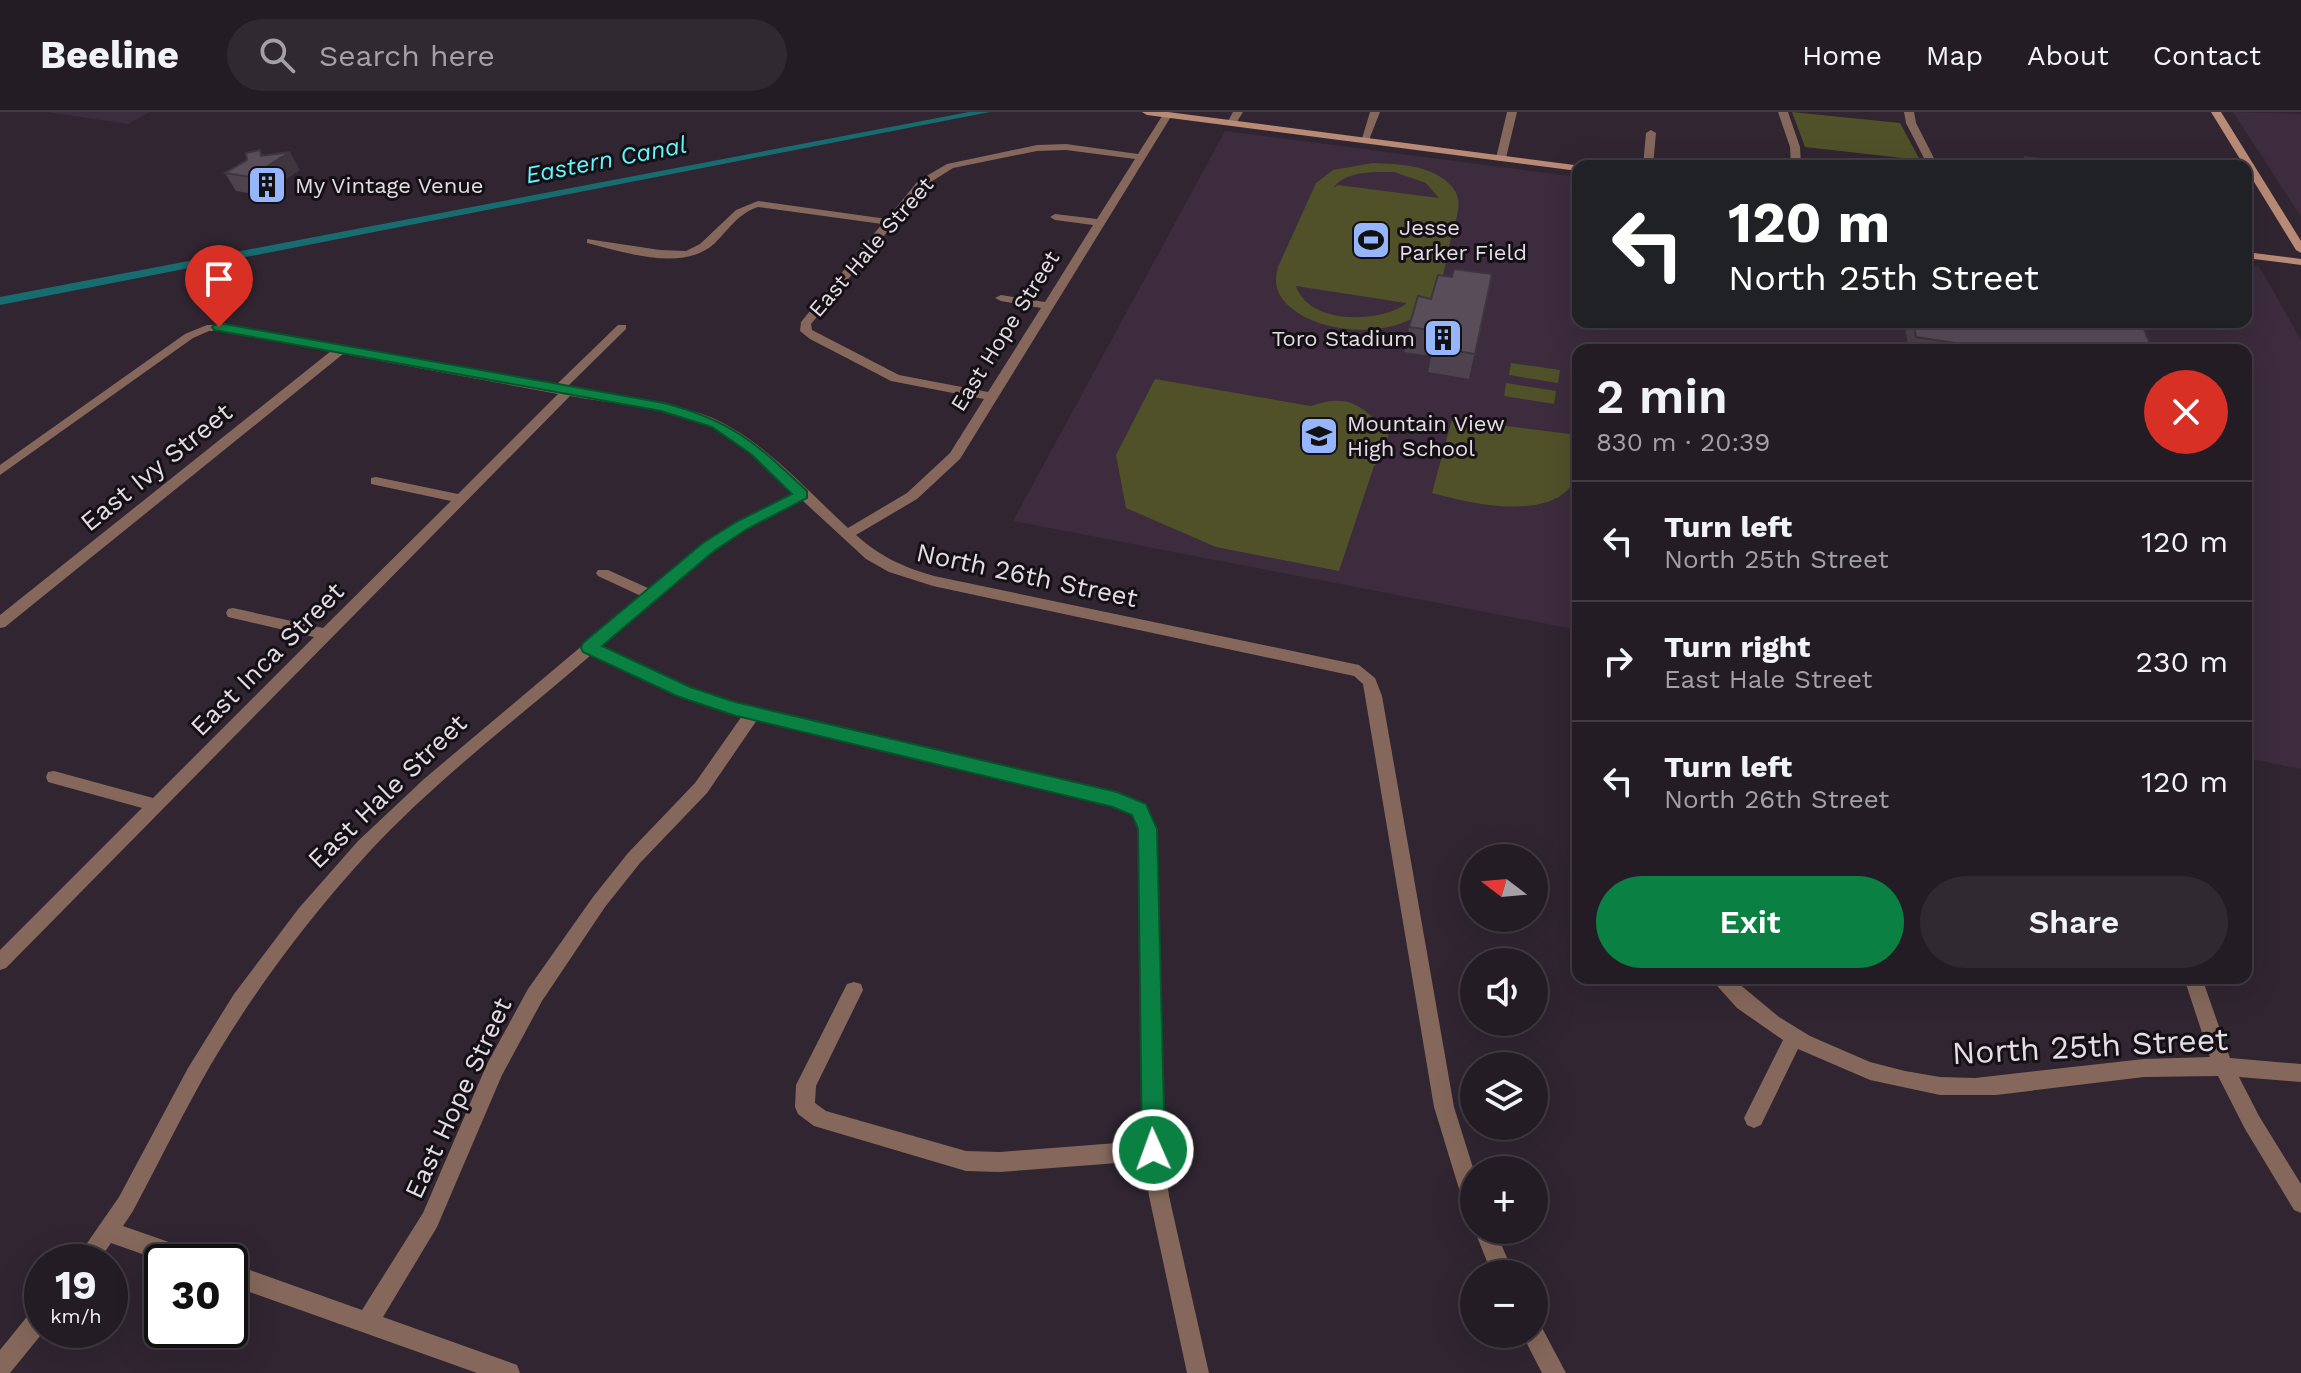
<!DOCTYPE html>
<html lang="en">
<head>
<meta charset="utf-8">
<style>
	:root { --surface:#241c25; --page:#302932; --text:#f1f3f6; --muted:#a3a1a7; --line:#413a42; --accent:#0b8043 }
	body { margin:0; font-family:"Work Sans",sans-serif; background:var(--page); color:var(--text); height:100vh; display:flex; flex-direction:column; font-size:30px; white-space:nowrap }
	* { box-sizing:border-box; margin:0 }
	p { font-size:26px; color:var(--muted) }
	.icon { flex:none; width:44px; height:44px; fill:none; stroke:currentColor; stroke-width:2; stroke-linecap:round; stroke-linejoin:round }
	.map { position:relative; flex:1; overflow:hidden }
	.details { position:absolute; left:1572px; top:232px; width:680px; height:640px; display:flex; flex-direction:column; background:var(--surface); border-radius:16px; box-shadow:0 8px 32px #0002,0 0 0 2px var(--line) }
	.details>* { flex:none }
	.top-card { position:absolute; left:1572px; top:48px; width:680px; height:168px; border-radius:16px; box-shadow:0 8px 32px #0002,0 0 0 2px var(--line); background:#202124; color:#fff; overflow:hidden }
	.needle { width:52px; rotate:286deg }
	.fabs { position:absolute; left:1460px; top:732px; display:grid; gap:16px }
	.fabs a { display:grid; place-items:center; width:88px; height:88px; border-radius:50%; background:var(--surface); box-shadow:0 8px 32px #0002,0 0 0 2px var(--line); font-size:40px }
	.speed { position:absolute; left:24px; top:1132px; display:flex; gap:16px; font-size:40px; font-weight:700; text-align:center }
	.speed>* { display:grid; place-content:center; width:104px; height:104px; border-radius:50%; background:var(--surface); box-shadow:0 8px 32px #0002,0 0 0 2px var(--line); line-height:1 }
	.speed small { font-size:20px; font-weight:400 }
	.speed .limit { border:4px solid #111; border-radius:12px; background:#fff; color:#111 }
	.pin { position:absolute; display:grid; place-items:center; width:68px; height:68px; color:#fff; margin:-82px -34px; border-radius:50% 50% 50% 0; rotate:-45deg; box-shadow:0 0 8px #0007 }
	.pin .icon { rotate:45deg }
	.me { position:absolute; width:88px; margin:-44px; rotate:358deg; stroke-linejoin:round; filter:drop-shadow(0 0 6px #0008) }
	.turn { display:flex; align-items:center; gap:28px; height:168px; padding:0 24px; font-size:36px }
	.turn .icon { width:104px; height:104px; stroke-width:2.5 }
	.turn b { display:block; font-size:56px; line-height:68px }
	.round { display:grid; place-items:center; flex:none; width:84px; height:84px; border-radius:42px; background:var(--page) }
	.summary { display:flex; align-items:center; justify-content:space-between; height:136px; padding:0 24px }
	h1 { font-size:48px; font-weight:600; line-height:60px }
	.primary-button { display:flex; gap:16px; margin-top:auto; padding:16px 24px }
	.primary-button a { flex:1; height:92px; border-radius:48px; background:var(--accent); color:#fff; font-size:32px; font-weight:600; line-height:92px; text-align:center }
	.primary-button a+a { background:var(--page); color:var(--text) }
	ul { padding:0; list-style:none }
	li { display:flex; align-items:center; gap:24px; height:120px; padding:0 24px; border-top:2px solid var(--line) }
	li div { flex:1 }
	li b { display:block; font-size:30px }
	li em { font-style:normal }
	header { display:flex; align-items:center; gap:48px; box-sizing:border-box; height:112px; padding:0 40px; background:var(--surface); border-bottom:2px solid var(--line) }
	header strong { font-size:38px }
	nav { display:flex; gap:44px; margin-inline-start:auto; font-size:28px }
	.search { width:560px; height:72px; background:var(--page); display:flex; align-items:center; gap:20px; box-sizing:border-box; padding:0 28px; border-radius:44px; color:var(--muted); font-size:30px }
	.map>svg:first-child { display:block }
	.built { fill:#3c2c3d }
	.green { fill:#505129; fill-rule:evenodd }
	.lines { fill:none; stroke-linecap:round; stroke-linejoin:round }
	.canal { fill:#176c70; fill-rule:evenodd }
	.minor { fill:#85685b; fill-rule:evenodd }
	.secondary { fill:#b98b76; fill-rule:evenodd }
	.wall { fill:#4d424d }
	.shaded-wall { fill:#3e363f }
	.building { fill:#594d5a; stroke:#3e363f; stroke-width:2 }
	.route { fill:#0b8043; stroke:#07532c; stroke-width:2 }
	.labels { text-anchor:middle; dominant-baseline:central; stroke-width:6; stroke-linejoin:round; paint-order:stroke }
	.far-poi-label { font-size:22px; fill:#e4dde5; stroke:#151015; text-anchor:start }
	.far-street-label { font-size:22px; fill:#e4dde5; stroke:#151015 }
	.far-water-label { font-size:24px; font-style:italic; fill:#62f6fd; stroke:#151015 }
	.street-label { font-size:26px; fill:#e4dde5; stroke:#151015 }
	.near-street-label { font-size:32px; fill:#e4dde5; stroke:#151015 }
</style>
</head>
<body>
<header>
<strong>Beeline</strong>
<div class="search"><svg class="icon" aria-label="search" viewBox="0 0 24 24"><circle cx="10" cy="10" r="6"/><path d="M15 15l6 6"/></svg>Search here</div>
<nav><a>Home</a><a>Map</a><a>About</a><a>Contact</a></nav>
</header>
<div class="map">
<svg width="2301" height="1261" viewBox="0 0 2301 1261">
	<rect width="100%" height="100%" fill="#302531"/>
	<!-- built -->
	<path class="built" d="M 46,0 L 150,0 L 128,12 Z
		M 2233,0 L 2301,2 L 2301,105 Z
		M 1225,19 L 1578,65 L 1578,210 L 2246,210 L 2246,153 L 2259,154 L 2301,228 L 2301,657 L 2246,646 L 2246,238 L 1578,238 L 1578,518 L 1013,409 Z"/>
	<!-- green -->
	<path class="green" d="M 1792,0 L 1900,11 L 1920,48 L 1805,35 Z
		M 1373,51 C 1399,52 1435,53 1453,76 C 1464,90 1456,106 1452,122 C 1447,141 1445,165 1436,182 C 1414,227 1335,225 1298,201 C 1280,189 1272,176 1278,155 L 1316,71 L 1333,58 ZM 1394,60 L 1426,71 L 1439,86 L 1338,73 L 1333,76 C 1347,58 1374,60 1394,60 ZM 1296,174 L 1406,191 L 1406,192 C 1379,211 1309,213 1296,174 Z
		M 1511,251 L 1560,258 L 1558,271 L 1509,263 Z
		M 1155,267 L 1311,294 C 1350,280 1363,295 1389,321 L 1383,347 L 1374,354 L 1339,459 L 1216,435 L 1126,396 L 1116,343 Z
		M 1506,271 L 1556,279 L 1554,292 L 1504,284 Z
		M 1452,307 L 1578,323 C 1578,336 1581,355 1576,366 C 1554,412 1469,391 1432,381 Z"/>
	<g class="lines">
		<!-- canal -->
		<path class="canal" d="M 969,0 L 990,0 L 0,193 L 0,185 Z"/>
		<!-- minor -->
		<path class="minor" d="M 1233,0 L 1243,0 L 1235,13 L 1232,14 L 1227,11 Z
			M 1370,0 L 1380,0 L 1369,28 L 1361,30 Z
			M 1507,0 L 1517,0 L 1506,46 L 1501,49 L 1496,46 Z
			M 1778,0 L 1788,0 L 1800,35 L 1801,54 L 1791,54 L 1790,35 Z
			M 1904,0 L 1914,0 L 1916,11 L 1938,54 L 1928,54 L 1906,11 Z
			M 1164,1 L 1172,3 L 960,347 L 917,387 L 856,423 C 881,445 903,455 934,464 L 1359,553 L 1375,566 L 1382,584 L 1454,995 L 1474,1059 L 1474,1103 L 1467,1100 L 1464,1093 L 1434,995 L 1363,572 L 1354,564 L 933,474 L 889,460 L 866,447 L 802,388 L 747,417 L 698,451 L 601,535 L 688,575 L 735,591 L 1117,681 L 1146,693 L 1155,717 L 1163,1038 L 1169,1084 L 1209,1261 L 1187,1261 L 1149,1084 L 1144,1049 L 1000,1060 L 966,1059 L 814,1014 L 798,1002 L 795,995 L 796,973 L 847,872 L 854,870 L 861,872 L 863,878 L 816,974 L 815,991 L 826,999 L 966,1039 L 1000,1040 L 1143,1029 L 1139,717 L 1133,702 L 1114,694 L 757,608 L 707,681 L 640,751 L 605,795 L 542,889 L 502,963 L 437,1115 L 383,1205 L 509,1250 L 517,1253 L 520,1261 L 477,1261 L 230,1173 L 230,1151 L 362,1198 L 423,1101 L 487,952 L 528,877 L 593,785 L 628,741 L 695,671 L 742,604 L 678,583 L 591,543 C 517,607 436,668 369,740 C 305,810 247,888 201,970 C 177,1013 156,1056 133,1099 L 123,1114 L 203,1142 L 206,1150 L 165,1150 L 111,1131 L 98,1150 L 74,1150 L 119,1085 L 188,956 L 234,882 L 299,796 L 358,729 L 424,667 L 641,484 L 598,464 L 596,461 L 598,458 L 608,458 L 650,477 L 688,445 L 737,411 L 794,381 C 769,358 745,332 714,315 C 681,298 609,291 570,284 L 6,856 L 0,858 L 0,838 L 142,696 L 48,670 L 46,665 L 48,660 L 54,659 L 153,686 L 314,525 L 228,505 L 226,501 L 228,497 L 233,496 L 323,516 L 451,389 L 371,372 L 371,366 L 376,365 L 458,382 L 558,282 L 343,242 L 5,515 L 0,516 L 0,503 L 331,239 L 224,219 L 209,219 L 193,226 L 0,363 L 0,353 L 185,222 L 207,213 L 224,213 L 555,274 L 618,213 L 626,213 L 626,217 L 568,274 C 608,288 655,288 696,300 C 754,317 804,376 848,416 L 907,381 L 950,341 L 984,287 L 891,269 L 810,227 L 800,219 L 801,210 L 882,112 L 758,95 C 739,101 729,117 715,131 C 683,161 625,140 587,131 L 587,127 L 660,138 L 686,139 L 700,132 L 736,98 L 758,89 L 887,107 L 918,69 L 947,52 L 1037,33 L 1066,32 L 1138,42 ZM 1066,38 L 1135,47 L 1097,107 L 1055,102 L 1050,105 L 1055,108 L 1093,113 L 1045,190 L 1001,183 L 995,186 L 1001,189 L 1041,196 L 988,280 L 899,263 L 812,218 L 811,212 L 926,73 L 953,56 L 1037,39 Z
			M 1651,18 L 1656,21 L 1653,54 L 1643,54 L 1646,21 Z
			M 1710,866 L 1732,866 L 1779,905 L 1810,924 L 1870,950 L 1905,959 L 1940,965 L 1975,966 L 2144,947 L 2210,945 L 2184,866 L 2202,866 L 2230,946 L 2301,952 L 2301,970 L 2239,965 L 2259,1004 L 2301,1072 L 2301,1101 L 2294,1098 L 2245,1017 L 2218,964 L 2144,965 L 1996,983 L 1940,983 L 1870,968 L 1798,937 L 1761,1013 L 1754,1016 L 1747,1013 L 1744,1006 L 1783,928 L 1737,896 Z
			M 1474,1117 L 1495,1118 L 1514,1162 L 1492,1162 Z
			M 42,1193 L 42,1218 L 45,1218 L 10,1261 L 0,1261 L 0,1238 L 34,1196 Z
			M 1534,1211 L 1541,1214 L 1566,1261 L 1542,1261 L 1522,1222 L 1534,1222 Z"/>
		<!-- secondary -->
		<path class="secondary" d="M 1142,0 L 1168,0 L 1582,54 L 1578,54 L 1578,59 L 1147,3 Z
			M 2211,0 L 2221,0 L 2301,129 L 2301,141 L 2296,138 Z
			M 2246,140 L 2301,147 L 2301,153 L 2246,146 Z"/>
	</g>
	<!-- wall -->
	<path class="wall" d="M 263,44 L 300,58 L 260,83 L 236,79 L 225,61 Z
		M 2025,45 L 2070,54 L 2020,54 Z
		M 1492,162 L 1469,267 L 1428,260 L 1431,244 L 1404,240 L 1409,215 L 1431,187 L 1452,165 Z
		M 1904,210 L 2141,210 L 2149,233 L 2146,238 L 1909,238 Z"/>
	<!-- shaded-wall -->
	<path class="shaded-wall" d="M 260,38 L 268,54 L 290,40 L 300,58 L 260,83 L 250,65 L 261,44 Z"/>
	<!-- building -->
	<path class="building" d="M 260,38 L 261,44 L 290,40 L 250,65 L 225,61 L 247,48 L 246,41 Z
		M 2025,45 L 2068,50 L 2070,54 L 2028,54 Z
		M 1454,157 L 1492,162 L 1475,242 L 1433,235 L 1437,219 L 1409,215 L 1418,184 L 1431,187 L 1438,163 L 1452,165 Z
		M 1913,210 L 2141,210 L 2149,229 L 2149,233 L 2139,232 L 2142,238 L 2113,237 L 2113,238 L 2001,238 L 1916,225 Z"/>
	<!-- route -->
	<path class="route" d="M 219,211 L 664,291 C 733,309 757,332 807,379 L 807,386 L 747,417 L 714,439 L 602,534 L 690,575 L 735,590 L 1117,680 L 1146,692 L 1157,717 L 1165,1038 L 1161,1046 L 1153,1049 L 1145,1046 L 1142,1038 L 1138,717 L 1132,703 L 1113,695 L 733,603 L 677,584 L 583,540 L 581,536 L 583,531 L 703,431 L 736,410 L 792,382 L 751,342 L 712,315 L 661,299 L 214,218 L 212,215 Z"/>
	<!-- icons -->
	<defs>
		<symbol id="building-square" viewBox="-11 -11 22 22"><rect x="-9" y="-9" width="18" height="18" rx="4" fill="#95b6fd" stroke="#151015"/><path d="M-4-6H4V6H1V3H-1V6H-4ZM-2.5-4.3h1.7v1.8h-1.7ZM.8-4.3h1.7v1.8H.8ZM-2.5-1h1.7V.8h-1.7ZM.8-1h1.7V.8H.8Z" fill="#111"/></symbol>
		<symbol id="stadium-square" viewBox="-11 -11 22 22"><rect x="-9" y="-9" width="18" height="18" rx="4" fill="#95b6fd" stroke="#151015"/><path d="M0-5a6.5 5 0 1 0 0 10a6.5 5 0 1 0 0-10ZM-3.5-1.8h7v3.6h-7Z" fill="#111"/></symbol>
		<symbol id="school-square" viewBox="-11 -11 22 22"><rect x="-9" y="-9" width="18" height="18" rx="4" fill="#95b6fd" stroke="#151015"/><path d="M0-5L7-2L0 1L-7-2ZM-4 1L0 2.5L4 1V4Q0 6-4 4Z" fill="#111"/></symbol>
	</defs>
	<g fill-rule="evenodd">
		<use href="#building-square" x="245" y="51" width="44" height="44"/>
		<use href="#stadium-square" x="1349" y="106" width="44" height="44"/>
		<use href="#building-square" x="1421" y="204" width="44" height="44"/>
		<use href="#school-square" x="1297" y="302" width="44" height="44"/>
	</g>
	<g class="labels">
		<!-- far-poi labels -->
		<g class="far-poi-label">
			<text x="295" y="73">My Vintage Venue</text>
			<text x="1399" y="115">Jesse<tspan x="1399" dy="25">Parker Field</tspan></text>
			<text x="1415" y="226" text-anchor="end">Toro Stadium</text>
			<text x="1347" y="311">Mountain View<tspan x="1347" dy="25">High School</tspan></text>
		</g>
		<!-- far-street labels -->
		<g class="far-street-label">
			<text transform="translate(871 135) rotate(-49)">East Hale Street</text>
			<text transform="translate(1005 219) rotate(-58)">East Hope Street</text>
		</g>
		<!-- far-water labels -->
		<g class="far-water-label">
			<text transform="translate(606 48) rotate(-11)">Eastern Canal</text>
		</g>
		<!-- street labels -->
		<g class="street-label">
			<text transform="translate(156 355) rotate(-39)">East Ivy Street</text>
			<text transform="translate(1027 463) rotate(12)">North 26th Street</text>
			<text transform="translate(267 547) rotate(-45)">East Inca Street</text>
			<text transform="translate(387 679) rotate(-44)">East Hale Street</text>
			<text transform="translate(458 986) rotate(-65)">East Hope Street</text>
		</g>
		<!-- near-street labels -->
		<g class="near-street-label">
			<text transform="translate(2090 934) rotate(-3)">North 25th Street</text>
		</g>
	</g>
</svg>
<div class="fabs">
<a><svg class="needle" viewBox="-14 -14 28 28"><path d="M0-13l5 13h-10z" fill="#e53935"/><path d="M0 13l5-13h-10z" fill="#a3a1a7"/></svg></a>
<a><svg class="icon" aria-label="sound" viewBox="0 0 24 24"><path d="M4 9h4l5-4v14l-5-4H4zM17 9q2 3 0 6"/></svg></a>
<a><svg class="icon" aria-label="layers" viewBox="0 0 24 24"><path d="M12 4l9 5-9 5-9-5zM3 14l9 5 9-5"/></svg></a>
<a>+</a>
<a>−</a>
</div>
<div class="speed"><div>19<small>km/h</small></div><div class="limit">30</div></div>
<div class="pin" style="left:219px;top:215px;background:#d93025"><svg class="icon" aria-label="arrive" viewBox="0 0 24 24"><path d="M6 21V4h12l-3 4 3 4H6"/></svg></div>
<svg class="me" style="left:1153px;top:1038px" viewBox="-20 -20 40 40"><circle r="17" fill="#0b8043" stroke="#fff" stroke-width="3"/><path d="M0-11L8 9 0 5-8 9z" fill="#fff"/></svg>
<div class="top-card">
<div class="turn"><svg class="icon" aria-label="left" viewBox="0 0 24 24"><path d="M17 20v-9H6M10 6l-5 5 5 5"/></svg><div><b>120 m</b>North 25th Street</div></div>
</div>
<section class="details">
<div class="summary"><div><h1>2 min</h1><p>830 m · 20:39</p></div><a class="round" style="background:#d93025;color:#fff"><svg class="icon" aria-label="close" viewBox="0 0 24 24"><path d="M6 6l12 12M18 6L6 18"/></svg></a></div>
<ul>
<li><svg class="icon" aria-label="left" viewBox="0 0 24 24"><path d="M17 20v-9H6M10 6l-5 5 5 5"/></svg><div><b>Turn left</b><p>North 25th Street</p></div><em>120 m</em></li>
<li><svg class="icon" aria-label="right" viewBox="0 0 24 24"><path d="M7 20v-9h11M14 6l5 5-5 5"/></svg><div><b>Turn right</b><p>East Hale Street</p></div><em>230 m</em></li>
<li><svg class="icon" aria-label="left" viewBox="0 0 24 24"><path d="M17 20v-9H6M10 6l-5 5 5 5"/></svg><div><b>Turn left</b><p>North 26th Street</p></div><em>120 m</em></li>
</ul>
<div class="primary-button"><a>Exit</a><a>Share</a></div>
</section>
</div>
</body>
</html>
